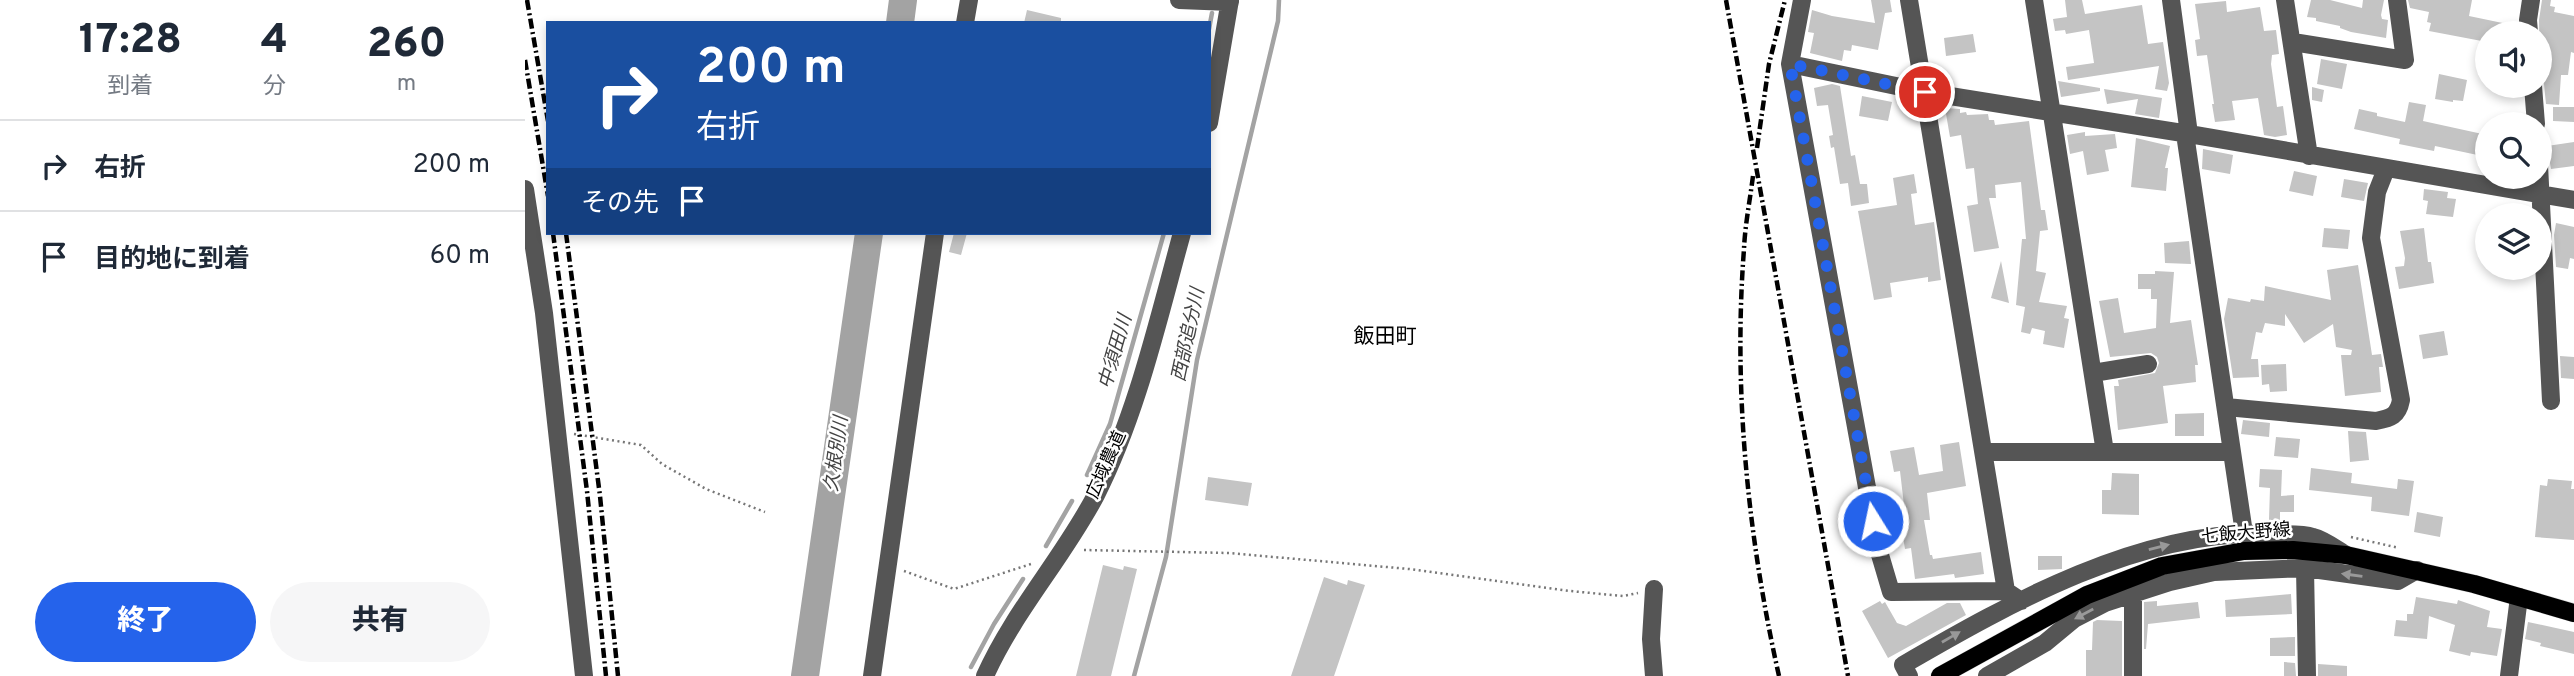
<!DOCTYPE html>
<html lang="ja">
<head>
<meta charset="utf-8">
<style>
	:root { --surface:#fff; --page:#f6f6f7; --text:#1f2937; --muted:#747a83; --line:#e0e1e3; --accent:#2563eb }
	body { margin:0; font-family:Overpass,"Noto Sans JP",sans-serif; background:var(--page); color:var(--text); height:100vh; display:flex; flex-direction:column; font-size:26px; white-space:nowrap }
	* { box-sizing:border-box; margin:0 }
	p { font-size:23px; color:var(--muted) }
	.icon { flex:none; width:38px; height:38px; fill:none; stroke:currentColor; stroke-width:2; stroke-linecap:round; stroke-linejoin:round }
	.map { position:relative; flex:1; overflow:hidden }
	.drawer { display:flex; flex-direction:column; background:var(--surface); width:525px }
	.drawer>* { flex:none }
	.hud { position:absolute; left:21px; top:21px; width:665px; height:214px; border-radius:0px; box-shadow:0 4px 10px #0003; background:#1a4fa0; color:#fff; overflow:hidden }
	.tools { position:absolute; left:1950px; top:21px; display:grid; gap:14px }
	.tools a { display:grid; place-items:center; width:77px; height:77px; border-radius:50%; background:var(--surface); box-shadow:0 4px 10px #0003; font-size:35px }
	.pin { position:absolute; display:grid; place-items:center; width:60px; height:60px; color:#fff; margin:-30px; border:4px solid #fff; border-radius:50%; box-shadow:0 2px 7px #0007 }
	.me { position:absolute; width:77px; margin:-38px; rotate:350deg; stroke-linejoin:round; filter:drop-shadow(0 0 5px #0008) }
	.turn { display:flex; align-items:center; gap:24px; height:147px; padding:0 35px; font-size:32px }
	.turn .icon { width:91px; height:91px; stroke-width:2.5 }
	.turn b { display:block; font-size:49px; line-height:60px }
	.then { display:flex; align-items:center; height:66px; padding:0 35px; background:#0003; gap:14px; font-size:26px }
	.eta { display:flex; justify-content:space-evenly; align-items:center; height:119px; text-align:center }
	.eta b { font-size:42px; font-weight:800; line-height:49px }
	.button { display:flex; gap:14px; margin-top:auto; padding:14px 35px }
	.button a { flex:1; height:80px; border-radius:42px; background:var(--accent); color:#fff; font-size:28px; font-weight:800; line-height:80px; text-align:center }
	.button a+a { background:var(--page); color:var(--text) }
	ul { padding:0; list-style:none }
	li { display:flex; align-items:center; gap:21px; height:91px; padding:0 35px; border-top:2px solid var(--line) }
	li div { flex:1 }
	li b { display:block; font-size:26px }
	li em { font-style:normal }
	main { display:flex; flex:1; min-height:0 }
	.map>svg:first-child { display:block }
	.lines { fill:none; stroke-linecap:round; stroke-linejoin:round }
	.stream { stroke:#a3a3a3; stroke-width:4.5 }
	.river { stroke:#a3a3a3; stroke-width:28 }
	.building { fill:#c4c4c4 }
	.major-casing { stroke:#dbdbdb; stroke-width:19 }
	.path { stroke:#777; stroke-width:2.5; stroke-dasharray:2 3.5; stroke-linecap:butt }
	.minor { stroke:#555; stroke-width:18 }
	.major { stroke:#000; stroke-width:18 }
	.rail { stroke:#000; stroke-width:4.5; stroke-dasharray:10 3.5 2 3.5; stroke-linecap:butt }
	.oneway { fill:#999 }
	.route { stroke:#2563eb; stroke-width:12; stroke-dasharray:0 21.6 }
	.labels { text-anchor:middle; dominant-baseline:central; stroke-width:5; stroke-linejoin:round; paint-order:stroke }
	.street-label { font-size:18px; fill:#000; stroke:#fff }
	.water-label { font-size:19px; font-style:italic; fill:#444; stroke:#fff }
	.quarter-label { font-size:21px; fill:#000; stroke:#fff }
</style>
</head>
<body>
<main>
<section class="drawer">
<div class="eta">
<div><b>17:28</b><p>到着</p></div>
<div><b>4</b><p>分</p></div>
<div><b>260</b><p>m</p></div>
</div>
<ul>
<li><svg class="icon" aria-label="right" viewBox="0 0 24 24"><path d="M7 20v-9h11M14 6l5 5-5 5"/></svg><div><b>右折</b></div><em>200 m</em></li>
<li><svg class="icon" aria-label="arrive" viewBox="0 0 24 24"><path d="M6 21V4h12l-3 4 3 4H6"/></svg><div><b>目的地に到着</b></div><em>60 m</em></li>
</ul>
<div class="button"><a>終了</a><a>共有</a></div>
</section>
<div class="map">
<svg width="2049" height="676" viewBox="0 0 2049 676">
	<rect width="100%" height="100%" fill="#fff"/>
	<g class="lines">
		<!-- stream -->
		<path class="stream" d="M 684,29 L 687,13
			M 562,475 L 585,424 L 639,233
			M 521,546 L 547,501
			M 446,667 L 469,624 L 498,579
			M 609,676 L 641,557 L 672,360 L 753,21 L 754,0"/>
		<!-- river -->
		<path class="river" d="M 375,23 L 378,0
			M 280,676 L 344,233"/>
	</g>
	<!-- building -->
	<path class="building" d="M 1346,0 L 1365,0 L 1367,12 L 1360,13 L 1353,50 L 1327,45 L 1326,51 L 1319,50 L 1317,61 L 1285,53 L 1289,33 L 1283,32 L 1287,10 L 1307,16 L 1350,23 Z
		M 1540,0 L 1557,0 L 1560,14 L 1617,5 L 1623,44 L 1638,42 L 1644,83 L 1642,91 L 1630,89 L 1634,66 L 1543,80 L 1541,67 L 1569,63 L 1564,30 L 1541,34 L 1540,30 L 1530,31 L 1528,19 L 1542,17 Z
		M 1786,0 L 1805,0 L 1837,8 L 1838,0 L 1859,0 L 1856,15 L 1857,19 L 1863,20 L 1861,38 L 1826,32 L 1815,28 L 1815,26 L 1791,21 L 1791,18 L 1782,17 Z
		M 1883,0 L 1947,0 L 1944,16 L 1992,26 L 1993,33 L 1962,33 L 1962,42 L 1904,31 L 1906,23 L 1902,22 L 1904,12 L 1885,8 Z
		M 2017,0 L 2026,0 L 2025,6 L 2030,7 L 2029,12 L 2049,16 L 2049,53 L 2046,52 L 2043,75 L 2036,75 L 2034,105 L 2021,104 L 2019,84 L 2015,77 L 2014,20 Z
		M 1701,1 L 1702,12 L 1735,7 L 1739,31 L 1751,30 L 1754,54 L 1747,55 L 1746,64 L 1752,107 L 1758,106 L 1762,135 L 1750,137 L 1739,135 L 1733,98 L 1707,101 L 1710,120 L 1690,122 L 1687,104 L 1689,104 L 1682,55 L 1672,56 L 1670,40 L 1675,39 L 1670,4 Z
		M 502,10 L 536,18 L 536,23 L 499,23 Z
		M 1448,34 L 1451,52 L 1421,56 L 1419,38 Z
		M 1796,59 L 1822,64 L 1817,89 L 1792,84 Z
		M 1914,74 L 1942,80 L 1938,101 L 1928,100 L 1928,102 L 1910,99 Z
		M 1533,81 L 1575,88 L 1575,91 L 1536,97 Z
		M 1307,84 L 1315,86 L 1326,156 L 1330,155 L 1335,184 L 1342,184 L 1344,203 L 1326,206 L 1323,183 L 1315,184 L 1309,147 L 1306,148 L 1304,136 L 1308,135 L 1303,105 L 1292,106 L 1289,88 Z
		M 1787,87 L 1799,90 L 1797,102 L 1787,100 Z
		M 1579,89 L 1637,98 L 1634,118 L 1610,114 L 1613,99 L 1582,104 Z
		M 1337,96 L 1367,102 L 1363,121 L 1334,116 Z
		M 1884,102 L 1901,105 L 1898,121 L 1962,135 L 1962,157 L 1910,146 L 1909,151 L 1874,144 L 1875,139 L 1829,129 L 1834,109 L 1852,113 L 1852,116 L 1880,122 Z
		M 2028,107 L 2049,107 L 2049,122 L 2028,121 Z
		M 1420,108 L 1435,109 L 1435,113 L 1441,112 L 1442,115 L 1463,114 L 1464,120 L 1469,120 L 1470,125 L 1504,121 L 1516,210 L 1520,210 L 1523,230 L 1515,231 L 1511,271 L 1521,273 L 1514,302 L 1542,306 L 1539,318 L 1544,319 L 1539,348 L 1518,344 L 1520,331 L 1507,328 L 1505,334 L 1496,332 L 1500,307 L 1491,305 L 1497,239 L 1501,239 L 1496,182 L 1470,185 L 1471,198 L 1464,198 L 1474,248 L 1449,252 L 1442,206 L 1453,204 L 1449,168 L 1441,169 L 1436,135 L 1425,137 Z
		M 1560,132 L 1560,136 L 1590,134 L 1592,148 L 1580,150 L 1584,171 L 1562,175 L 1558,151 L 1545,154 L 1542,135 Z
		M 1611,138 L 1645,146 L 1640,168 L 1643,168 L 1641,191 L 1606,187 Z
		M 2049,142 L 2049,166 L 2026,169 L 2022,146 Z
		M 1678,149 L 1708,155 L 1705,174 L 1677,169 Z
		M 1769,171 L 1792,176 L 1788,196 L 1764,191 Z
		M 1389,174 L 1392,193 L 1386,194 L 1390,225 L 1409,222 L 1416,280 L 1403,282 L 1403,277 L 1365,283 L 1367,297 L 1349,300 L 1333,211 L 1372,205 L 1368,178 Z
		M 1819,179 L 1843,183 L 1839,201 L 1816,197 Z
		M 1899,189 L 1923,192 L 1922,198 L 1931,199 L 1928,217 L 1901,214 L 1903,201 L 1898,200 Z
		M 2031,223 L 2049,227 L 2049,259 L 2045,258 L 2043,269 L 2031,267 L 2029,235 Z
		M 1799,228 L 1825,230 L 1823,249 L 1797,247 Z
		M 1899,228 L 1903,262 L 1906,262 L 1909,283 L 1874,289 L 1870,267 L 1879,266 L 1880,258 L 1875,231 Z
		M 429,233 L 442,233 L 436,255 L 424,252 Z
		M 1664,241 L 1666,264 L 1640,263 L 1639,243 Z
		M 1476,261 L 1484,303 L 1466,298 Z
		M 1833,265 L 1847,355 L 1856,354 L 1858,367 L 1854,367 L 1856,392 L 1820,396 L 1816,355 L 1826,355 L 1827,350 L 1811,347 L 1808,324 L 1779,343 L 1760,314 L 1760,326 L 1740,323 L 1737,333 L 1731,332 L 1726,359 L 1733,359 L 1734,377 L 1708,378 L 1699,319 L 1703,298 L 1725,302 L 1726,299 L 1739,301 L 1740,286 L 1806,300 L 1802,270 Z
		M 1630,271 L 1649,272 L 1645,323 L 1666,320 L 1673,365 L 1670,365 L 1671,382 L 1638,386 L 1643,423 L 1593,430 L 1589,386 L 1594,386 L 1593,380 L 1630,373 L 1634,363 L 1632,357 L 1626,353 L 1585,357 L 1574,301 L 1593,298 L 1599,333 L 1631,328 L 1632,299 L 1626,299 L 1626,289 L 1613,289 L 1613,274 L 1630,274 Z
		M 1919,331 L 1923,355 L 1898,359 L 1894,335 Z
		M 2035,356 L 2049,357 L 2049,379 L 2036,378 Z
		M 1761,364 L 1762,391 L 1745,392 L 1744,384 L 1737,385 L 1736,365 Z
		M 1679,413 L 1679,436 L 1650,436 L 1650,414 Z
		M 1718,420 L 1745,423 L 1744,437 L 1716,434 Z
		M 1823,431 L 1841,432 L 1844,460 L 1825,462 Z
		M 1751,437 L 1775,439 L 1773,458 L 1749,456 Z
		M 1434,442 L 1441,486 L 1402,493 L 1405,520 L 1399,520 L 1405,555 L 1407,555 L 1408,559 L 1456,552 L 1459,574 L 1430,578 L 1429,574 L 1390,579 L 1386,548 L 1380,549 L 1377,531 L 1382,531 L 1375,471 L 1369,472 L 1365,451 L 1389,447 L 1394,475 L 1418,471 L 1415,445 Z
		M 1786,468 L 1827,473 L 1826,483 L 1872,489 L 1873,479 L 1889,481 L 1884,516 L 1846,511 L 1847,497 L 1784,490 Z
		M 1735,469 L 1757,470 L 1756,496 L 1769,495 L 1769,512 L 1755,512 L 1755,520 L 1744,520 L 1745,488 L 1734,487 Z
		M 1587,473 L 1614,474 L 1614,515 L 1577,514 L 1577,490 L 1586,490 Z
		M 683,477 L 727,483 L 723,506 L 680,500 Z
		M 2023,479 L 2047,481 L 2046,489 L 2049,489 L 2049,540 L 2010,537 L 2015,485 L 2022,486 Z
		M 1892,512 L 1918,517 L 1915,537 L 1889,532 Z
		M 1513,556 L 1537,556 L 1537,569 L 1513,570 Z
		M 578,565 L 598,570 L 599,566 L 612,569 L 586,676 L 551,676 Z
		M 799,577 L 822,585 L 823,580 L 840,585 L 809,676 L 766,676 Z
		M 1766,594 L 1767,614 L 1701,617 L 1700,600 Z
		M 1891,597 L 1932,604 L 1933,600 L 1965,611 L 1962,627 L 1977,629 L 1972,656 L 1946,652 L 1945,656 L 1924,651 L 1930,625 L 1904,616 L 1902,639 L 1869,636 L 1871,620 L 1882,621 L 1882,614 L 1888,614 Z
		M 1355,601 L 1357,604 L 1360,602 L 1372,623 L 1381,626 L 1422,603 L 1435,603 L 1441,615 L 1363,658 L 1337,611 Z
		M 1632,601 L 1632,606 L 1673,602 L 1675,618 L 1623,624 L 1621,649 L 1619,649 L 1619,602 Z
		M 1572,620 L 1597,621 L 1597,676 L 1561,676 L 1561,650 L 1567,650 L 1568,622 Z
		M 2003,622 L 2049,632 L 2049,654 L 2015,646 L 2016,643 L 2000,639 Z
		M 1770,637 L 1770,656 L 1745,656 L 1745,638 Z
		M 1759,662 L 1770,663 L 1771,676 L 1759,676 Z
		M 1793,664 L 1822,666 L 1822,676 L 1793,676 Z"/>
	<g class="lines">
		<defs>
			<path id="major" d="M 1415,676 L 1562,595 L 1637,566 L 1719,551 L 1768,550 L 1821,555 L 1949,584 L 2049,613"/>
		</defs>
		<!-- major casing -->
		<use href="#major" class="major-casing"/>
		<!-- path -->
		<path class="path" d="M 49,434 L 116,445 L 137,464 L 181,489 L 240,512
			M 1826,537 L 1874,548
			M 559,550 L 704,553 L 884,569 L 1045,591 L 1098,596 L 1113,593
			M 379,571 L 429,589 L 509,563"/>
		<!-- minor -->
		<path class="minor" d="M 654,0 L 705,2
			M 1277,0 L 1265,64 L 1353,548 L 1366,592 L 1481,591 L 1496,601
			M 1384,0 L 1481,591
			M 1509,0 L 1580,452
			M 1646,0 L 1664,134
			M 1760,0 L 1784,156
			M 440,23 L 444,0
			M 2004,33 L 2003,20 L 2006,0
			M 1768,42 L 1880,60 L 1872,0
			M 1265,64 L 1400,92 L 1664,134 L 2049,200
			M 2008,86 L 2011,124
			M 684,123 L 705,0
			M 1660,134 L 1719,533
			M 2014,165 L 2026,401
			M 0,189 L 19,313 L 59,676
			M 1568,373 L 1623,364
			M 1701,407 L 1851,421 C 1866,418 1873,416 1876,400 L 1846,238 L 1852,192 L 1861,169
			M 1459,452 L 1706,452
			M 1780,568 L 1782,676
			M 347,676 L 410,233
			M 460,676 C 489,611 538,558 571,495 C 612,414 633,320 657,233
			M 1129,676 L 1126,639 L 1129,589
			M 1384,676 L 1378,665 C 1485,603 1618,528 1746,534 C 1759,535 1776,533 1788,537 C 1800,540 1811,549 1821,555
			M 1462,676 L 1520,643 L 1549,619 L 1580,603 L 1645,582 L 1689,572 L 1780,568 L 1873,581 L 1892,570
			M 1608,676 L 1608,595
			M 1984,676 L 1994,597"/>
		<!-- major -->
		<use href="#major" class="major"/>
		<!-- rail -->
		<path class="rail" d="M 2,0 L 23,121
			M 1201,0 L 1323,676
			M 0,60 L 23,196
			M 1232,148 L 1244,64 L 1260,0
			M 1228,176 C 1225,200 1220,225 1219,249 C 1208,391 1223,538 1254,676
			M 28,233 L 62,491 L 81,676
			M 41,233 L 75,496 L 93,676"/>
	</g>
	<!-- one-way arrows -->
	<defs><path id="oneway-solid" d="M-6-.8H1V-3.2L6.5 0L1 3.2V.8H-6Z" transform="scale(1.75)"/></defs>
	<g class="oneway">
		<use href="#oneway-solid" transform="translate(1634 547) rotate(-14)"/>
		<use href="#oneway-solid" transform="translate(1827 575) rotate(-172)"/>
		<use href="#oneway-solid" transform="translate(1559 614) rotate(152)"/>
		<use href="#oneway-solid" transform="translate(1426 637) rotate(-30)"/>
	</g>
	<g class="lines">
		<!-- route -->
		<path class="route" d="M 1348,521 L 1265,64 L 1400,92"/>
	</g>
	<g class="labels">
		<!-- street labels -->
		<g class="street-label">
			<text transform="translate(582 465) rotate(-66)">広域農道</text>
			<text transform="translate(1721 534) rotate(-5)">七飯大野線</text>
		</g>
		<!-- water labels -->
		<g class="water-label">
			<text transform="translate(664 335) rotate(-78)">西部追分川</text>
			<text transform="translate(591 352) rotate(-74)">中須田川</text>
			<text transform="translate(312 454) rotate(-82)">久根別川</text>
		</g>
		<!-- quarter labels -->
		<g class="quarter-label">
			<text x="860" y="337">飯田町</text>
		</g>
	</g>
</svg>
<div class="tools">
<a><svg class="icon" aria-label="sound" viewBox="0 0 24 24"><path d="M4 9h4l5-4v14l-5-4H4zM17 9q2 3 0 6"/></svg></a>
<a><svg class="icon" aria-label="search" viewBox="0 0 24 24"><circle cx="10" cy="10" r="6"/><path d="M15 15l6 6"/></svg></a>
<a><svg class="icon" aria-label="layers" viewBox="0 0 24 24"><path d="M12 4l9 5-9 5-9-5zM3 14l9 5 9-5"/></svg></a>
</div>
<div class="pin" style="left:1400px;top:92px;background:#d93025"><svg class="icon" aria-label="arrive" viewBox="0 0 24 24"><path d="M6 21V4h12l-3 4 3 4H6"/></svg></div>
<svg class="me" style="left:1348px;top:521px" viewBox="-20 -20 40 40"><circle r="17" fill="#2563eb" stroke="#fff" stroke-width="3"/><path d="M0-11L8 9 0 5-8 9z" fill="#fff"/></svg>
<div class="hud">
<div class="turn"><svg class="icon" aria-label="right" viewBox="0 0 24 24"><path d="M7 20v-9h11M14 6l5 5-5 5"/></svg><div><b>200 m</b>右折</div></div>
<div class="then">その先<svg class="icon" aria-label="arrive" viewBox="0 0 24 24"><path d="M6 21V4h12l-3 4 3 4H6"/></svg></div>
</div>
</div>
</main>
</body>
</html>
